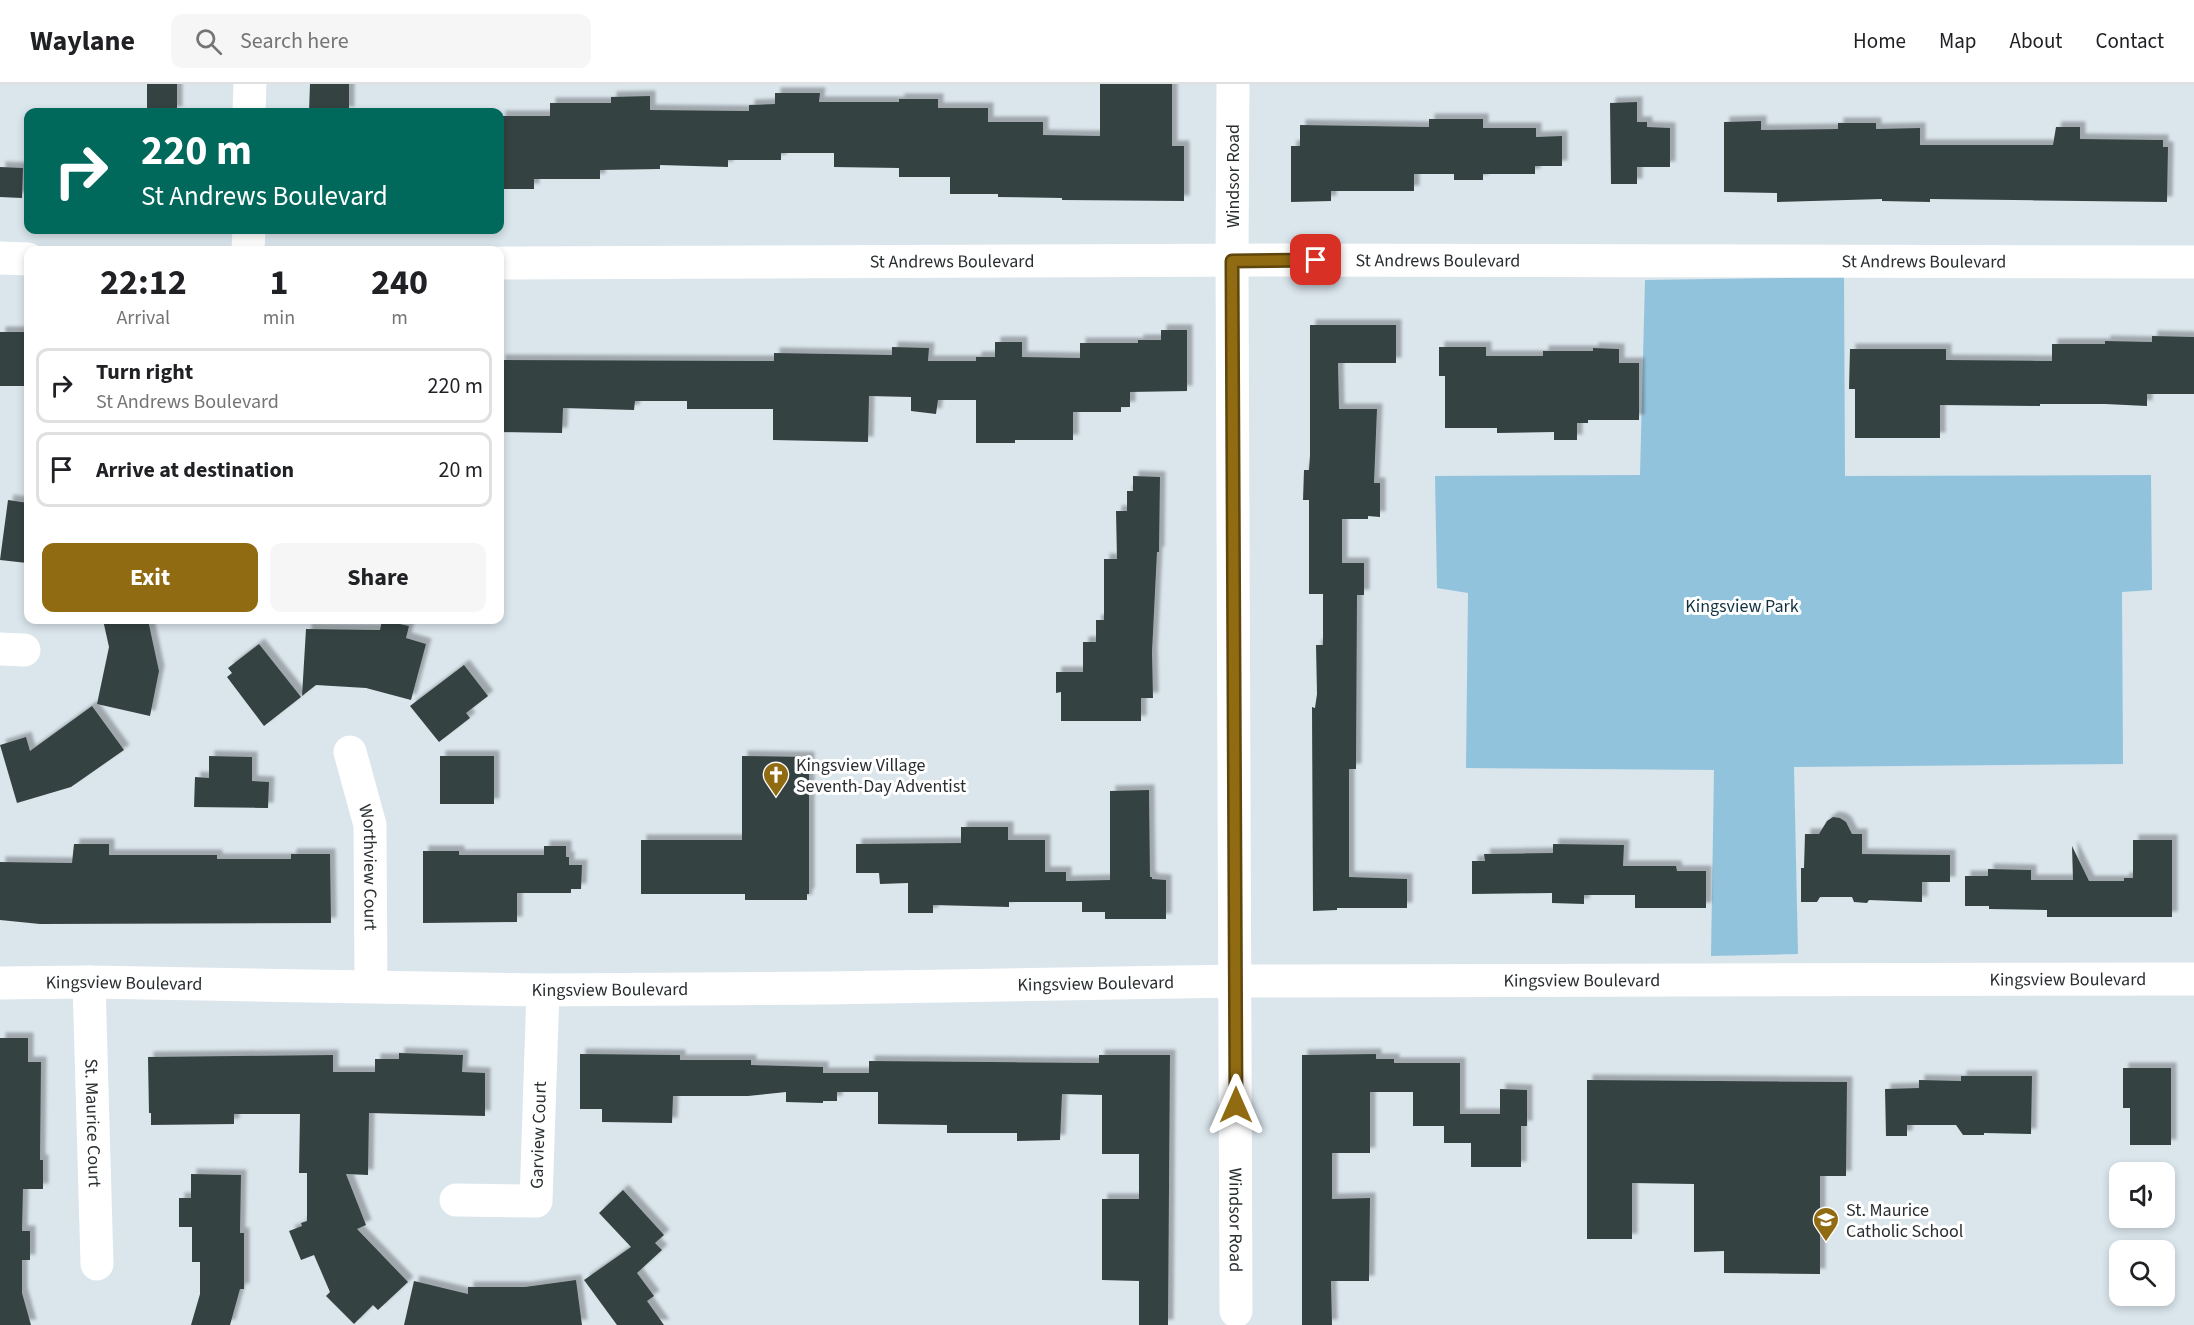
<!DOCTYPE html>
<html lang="en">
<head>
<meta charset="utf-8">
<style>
	:root { --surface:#fff; --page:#f6f6f6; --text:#202124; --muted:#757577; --line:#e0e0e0; --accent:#916b12 }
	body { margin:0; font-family:"Source Sans 3",sans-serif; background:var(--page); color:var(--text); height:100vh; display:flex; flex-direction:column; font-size:22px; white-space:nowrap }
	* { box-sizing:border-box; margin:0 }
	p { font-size:20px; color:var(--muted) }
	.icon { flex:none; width:33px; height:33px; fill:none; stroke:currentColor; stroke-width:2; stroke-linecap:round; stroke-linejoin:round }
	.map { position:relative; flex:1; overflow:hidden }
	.sheet { position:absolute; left:24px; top:162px; width:480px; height:378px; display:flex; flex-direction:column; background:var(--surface); border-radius:12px; box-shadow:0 3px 9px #0003 }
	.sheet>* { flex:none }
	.top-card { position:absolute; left:24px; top:24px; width:480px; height:126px; border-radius:12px; box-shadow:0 3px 9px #0003; background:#00695c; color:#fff; overflow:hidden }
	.buttons { position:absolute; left:2109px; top:1078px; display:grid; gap:12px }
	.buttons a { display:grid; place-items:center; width:66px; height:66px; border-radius:12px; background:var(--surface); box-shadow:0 3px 9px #0003; font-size:30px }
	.pin { position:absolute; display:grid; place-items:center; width:51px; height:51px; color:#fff; margin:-26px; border-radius:12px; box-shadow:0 3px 9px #0006 }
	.me { position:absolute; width:66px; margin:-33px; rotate:0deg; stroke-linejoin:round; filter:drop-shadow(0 0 4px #0008) }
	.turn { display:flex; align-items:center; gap:21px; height:126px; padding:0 18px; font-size:27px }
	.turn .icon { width:78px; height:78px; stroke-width:2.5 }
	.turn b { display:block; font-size:42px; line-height:51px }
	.eta { display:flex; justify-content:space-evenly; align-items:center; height:102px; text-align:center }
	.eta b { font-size:36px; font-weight:700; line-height:42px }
	.action { display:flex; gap:12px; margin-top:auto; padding:12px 18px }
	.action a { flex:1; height:69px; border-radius:12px; background:var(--accent); color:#fff; font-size:24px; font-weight:700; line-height:69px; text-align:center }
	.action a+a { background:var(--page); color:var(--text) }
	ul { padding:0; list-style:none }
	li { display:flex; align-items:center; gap:18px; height:75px; margin:0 12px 9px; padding:0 6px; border:3px solid var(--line); border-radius:12px }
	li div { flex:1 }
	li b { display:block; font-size:22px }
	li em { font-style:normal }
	header { display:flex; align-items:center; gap:36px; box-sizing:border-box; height:84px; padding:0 30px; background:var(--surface); border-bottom:2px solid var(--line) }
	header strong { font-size:28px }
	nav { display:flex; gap:33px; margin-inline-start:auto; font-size:21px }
	.search { width:420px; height:54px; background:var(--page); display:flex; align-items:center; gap:15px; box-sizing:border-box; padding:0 21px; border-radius:12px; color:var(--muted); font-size:22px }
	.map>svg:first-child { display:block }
	.green { fill:#92c3dd }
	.building { fill:#364243; filter:url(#shadow) }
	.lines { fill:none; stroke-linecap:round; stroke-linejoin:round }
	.minor { stroke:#fff; stroke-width:33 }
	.route-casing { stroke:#5e460c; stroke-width:15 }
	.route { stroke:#916b12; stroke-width:10 }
	.labels { text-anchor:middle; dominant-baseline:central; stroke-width:6; stroke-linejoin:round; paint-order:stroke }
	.street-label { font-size:18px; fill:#292e30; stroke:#fff }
	.park-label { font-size:18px; fill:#123241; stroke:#fff }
	.poi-label { font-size:18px; fill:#292e30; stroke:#fff; text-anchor:start }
</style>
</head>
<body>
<header>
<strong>Waylane</strong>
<div class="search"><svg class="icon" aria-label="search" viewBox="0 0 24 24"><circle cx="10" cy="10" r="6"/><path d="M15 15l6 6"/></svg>Search here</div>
<nav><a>Home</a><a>Map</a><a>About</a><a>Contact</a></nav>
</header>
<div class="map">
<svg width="2194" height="1241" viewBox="0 0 2194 1241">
	<defs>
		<filter id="shadow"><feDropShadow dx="5.5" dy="-5.5" stdDeviation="1.5" flood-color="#0004"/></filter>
	</defs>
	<rect width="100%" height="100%" fill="#dae5ec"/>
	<!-- green -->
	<path class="green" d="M 1844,193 L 1845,392 L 2151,391 L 2152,506 L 2122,508 L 2123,680 L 1794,683 L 1798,870 L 1711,872 L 1714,686 L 1466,684 L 1468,509 L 1437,504 L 1435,392 L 1640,391 L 1645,196 Z"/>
	<!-- building -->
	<path class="building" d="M 147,0 L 177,0 L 177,28 L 147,28 Z
		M 310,0 L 349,0 L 349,28 L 309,28 Z
		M 1100,0 L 1172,0 L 1172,62 L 1184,62 L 1184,117 L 1062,116 L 1062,114 L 998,113 L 998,110 L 950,110 L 950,93 L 899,93 L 899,84 L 834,83 L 834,69 L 781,69 L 781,76 L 728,76 L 728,83 L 660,81 L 660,85 L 600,86 L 600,95 L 534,95 L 534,105 L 500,105 L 500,32 L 550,32 L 550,19 L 611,19 L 611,13 L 650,12 L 650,26 L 749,27 L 749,21 L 775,20 L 775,9 L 820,9 L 819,18 L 899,18 L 899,15 L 938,15 L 938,24 L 988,24 L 988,38 L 1043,38 L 1043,51 L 1100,52 Z
		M 1637,18 L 1637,38 L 1647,38 L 1647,43 L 1670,44 L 1670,83 L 1637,83 L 1637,100 L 1611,100 L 1610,19 Z
		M 1429,35 L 1483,35 L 1483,44 L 1536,44 L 1536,53 L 1562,52 L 1562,82 L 1535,82 L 1535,90 L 1483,90 L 1483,96 L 1454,96 L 1454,90 L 1414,90 L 1414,107 L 1331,107 L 1331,117 L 1291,118 L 1291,62 L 1300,62 L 1300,41 L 1429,43 Z
		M 1761,37 L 1761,46 L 1838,45 L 1838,39 L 1876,39 L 1876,45 L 1920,44 L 1920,61 L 2053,61 L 2056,43 L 2080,43 L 2080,55 L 2163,56 L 2163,63 L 2168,63 L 2167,118 L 1930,115 L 1930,118 L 1882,117 L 1882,115 L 1777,118 L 1777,109 L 1724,108 L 1724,38 Z
		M 0,83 L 23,84 L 22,114 L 0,113 Z
		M 1310,241 L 1396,241 L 1396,279 L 1338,279 L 1339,325 L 1377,325 L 1374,399 L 1380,399 L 1380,433 L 1368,432 L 1368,435 L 1342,435 L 1342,479 L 1364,479 L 1364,511 L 1357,511 L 1356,685 L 1349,685 L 1349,793 L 1407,795 L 1407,824 L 1337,824 L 1337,826 L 1313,827 L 1312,623 L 1315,624 L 1317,610 L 1316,561 L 1323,561 L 1323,510 L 1309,510 L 1309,416 L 1303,416 L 1304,386 L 1309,386 L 1310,371 Z
		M 1161,246 L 1187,246 L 1187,307 L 1130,308 L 1130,323 L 1121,323 L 1121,328 L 1073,328 L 1073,356 L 1015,356 L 1015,359 L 976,359 L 976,316 L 938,316 L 936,330 L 911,327 L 911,313 L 869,312 L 868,358 L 773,356 L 773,325 L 687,325 L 687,317 L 635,317 L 634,326 L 563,324 L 562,349 L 500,348 L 500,276 L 774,277 L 774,269 L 892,271 L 892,263 L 929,264 L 928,277 L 976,277 L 976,273 L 995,273 L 995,258 L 1022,258 L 1022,273 L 1080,274 L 1080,259 L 1138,259 L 1138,256 L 1161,256 Z
		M 0,248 L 28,248 L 28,302 L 0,302 Z
		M 2152,252 L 2194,253 L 2194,310 L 2147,310 L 2147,322 L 2105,320 L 2040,320 L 2040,322 L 1940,321 L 1940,354 L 1855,354 L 1855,305 L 1849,305 L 1850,265 L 1946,265 L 1946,276 L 2052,277 L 2052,260 L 2105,260 L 2105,257 L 2152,258 Z
		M 1439,263 L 1486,263 L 1486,272 L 1543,272 L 1543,267 L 1593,267 L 1593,264 L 1619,265 L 1619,279 L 1639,279 L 1639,336 L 1588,336 L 1588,339 L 1577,339 L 1577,356 L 1554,356 L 1554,348 L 1497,349 L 1497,344 L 1445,344 L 1445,292 L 1439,292 Z
		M 1133,392 L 1160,393 L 1159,468 L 1157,468 L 1152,568 L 1153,614 L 1141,614 L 1141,637 L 1061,637 L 1061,608 L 1056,609 L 1056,588 L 1083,588 L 1083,558 L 1096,558 L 1096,536 L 1104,536 L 1104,475 L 1117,475 L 1116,427 L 1127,427 L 1127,407 L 1133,407 Z
		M 8,416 L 28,419 L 27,479 L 0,476 Z
		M 103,536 L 148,536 L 159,587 L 150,632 L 97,620 L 109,563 Z
		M 382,536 L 409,542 L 406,554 L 426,560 L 411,616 L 366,604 L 316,601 L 302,612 L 306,545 L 380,546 Z
		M 259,560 L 301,613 L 264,642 L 227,593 L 232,589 L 228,584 Z
		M 464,581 L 488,612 L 466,629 L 470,634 L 439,658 L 410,622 Z
		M 92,622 L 124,666 L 71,703 L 17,719 L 0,661 L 26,653 L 30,667 Z
		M 209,672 L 252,673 L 252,697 L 269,698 L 268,724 L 194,723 L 195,693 L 209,694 Z
		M 440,672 L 494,672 L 494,720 L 440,720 Z
		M 742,672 L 809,673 L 809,810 L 807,810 L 807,816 L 745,816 L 745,810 L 641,810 L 641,756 L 742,756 Z
		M 1149,706 L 1150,793 L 1152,793 L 1152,795 L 1166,796 L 1166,835 L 1105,835 L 1105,828 L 1082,828 L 1082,818 L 1009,818 L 1009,823 L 933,821 L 933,829 L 908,829 L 908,799 L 880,800 L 879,789 L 856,789 L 856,760 L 961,759 L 961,743 L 1008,743 L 1008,756 L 1045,756 L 1045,788 L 1066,788 L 1066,797 L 1110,796 L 1110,707 Z
		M 1833,733 L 1840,734 L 1846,738 L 1852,750 L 1862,750 L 1862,770 L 1950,771 L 1950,798 L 1922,798 L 1922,818 L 1869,816 L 1867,819 L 1854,818 L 1852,813 L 1820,813 L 1817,818 L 1801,818 L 1801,784 L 1804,784 L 1805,750 L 1819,750 L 1827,737 Z
		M 2133,756 L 2172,756 L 2172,833 L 2047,833 L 2047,826 L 1989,825 L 1989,822 L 1965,822 L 1965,792 L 1988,792 L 1988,785 L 2031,786 L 2031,796 L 2073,796 L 2072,762 L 2089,797 L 2124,797 L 2124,794 L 2133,794 Z
		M 74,760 L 109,760 L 109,771 L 217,771 L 217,775 L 291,775 L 291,770 L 330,770 L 331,839 L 40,840 L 0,836 L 0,778 L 72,779 Z
		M 1553,760 L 1624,761 L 1623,782 L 1676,782 L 1677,787 L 1706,787 L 1706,824 L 1635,824 L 1635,811 L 1584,811 L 1584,820 L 1552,819 L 1552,809 L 1472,810 L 1472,777 L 1485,777 L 1484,770 L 1553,769 Z
		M 544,762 L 566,762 L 566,773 L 569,773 L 569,781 L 582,781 L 581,805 L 571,805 L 571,809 L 517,809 L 517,838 L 423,839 L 423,767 L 459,767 L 459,771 L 544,771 Z
		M 0,954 L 28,954 L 28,978 L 41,978 L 40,1076 L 43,1076 L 43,1105 L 23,1105 L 22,1147 L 30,1147 L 30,1176 L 22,1176 L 22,1209 L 31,1241 L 0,1241 Z
		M 399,969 L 463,971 L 462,988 L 485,989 L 485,1032 L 369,1029 L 368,1091 L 346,1090 L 366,1141 L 357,1145 L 408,1198 L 378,1226 L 373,1221 L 354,1240 L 326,1212 L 330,1208 L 314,1171 L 301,1176 L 289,1147 L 302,1142 L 301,1139 L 307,1137 L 307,1089 L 299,1089 L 300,1030 L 234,1030 L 234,1040 L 151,1041 L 151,1029 L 149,1029 L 148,973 L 333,971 L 333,988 L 375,988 L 375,975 L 399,975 Z
		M 580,970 L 680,971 L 680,976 L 751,976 L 751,981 L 823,983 L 823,989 L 869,989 L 869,977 L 1099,979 L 1099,971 L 1170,971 L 1168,1241 L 1139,1241 L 1139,1197 L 1102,1196 L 1102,1115 L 1139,1115 L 1139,1070 L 1102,1070 L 1102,1011 L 1062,1010 L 1060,1056 L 1017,1057 L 1017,1049 L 947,1049 L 947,1041 L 878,1040 L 878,1008 L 837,1008 L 837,1017 L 823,1017 L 823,1019 L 786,1018 L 786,1008 L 748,1012 L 673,1012 L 672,1039 L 602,1038 L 602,1025 L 580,1025 Z
		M 1376,970 L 1376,975 L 1394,975 L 1394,979 L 1460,979 L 1460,1030 L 1500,1030 L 1500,1005 L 1527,1006 L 1527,1042 L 1521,1042 L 1521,1083 L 1471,1083 L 1471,1059 L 1444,1059 L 1444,1042 L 1413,1042 L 1413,1008 L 1370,1008 L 1370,1069 L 1332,1069 L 1332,1115 L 1370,1114 L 1369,1197 L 1331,1197 L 1332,1241 L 1302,1241 L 1302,971 Z
		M 2123,984 L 2171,984 L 2171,1061 L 2130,1061 L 2130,1024 L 2123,1024 Z
		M 1961,992 L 2032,992 L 2031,1050 L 1984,1049 L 1984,1051 L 1963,1051 L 1956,1041 L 1907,1041 L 1907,1052 L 1886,1052 L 1885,1005 L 1919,1004 L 1919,996 L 1961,997 Z
		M 1587,996 L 1847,998 L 1846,1092 L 1820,1092 L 1820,1190 L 1724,1189 L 1724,1167 L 1694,1168 L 1694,1100 L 1632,1099 L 1632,1155 L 1587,1155 Z
		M 191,1090 L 241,1091 L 240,1149 L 244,1149 L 244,1205 L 240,1205 L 230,1241 L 191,1241 L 200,1210 L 200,1178 L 192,1178 L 192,1143 L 179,1143 L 179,1114 L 191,1114 Z
		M 623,1106 L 664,1151 L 655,1159 L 662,1166 L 637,1189 L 654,1212 L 647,1217 L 664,1241 L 617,1241 L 584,1196 L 631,1163 L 599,1129 Z
		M 576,1196 L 582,1241 L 404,1241 L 414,1197 L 468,1210 L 468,1203 L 525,1203 Z"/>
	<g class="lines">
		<!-- minor -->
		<g class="minor">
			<path id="s1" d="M 1233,0 L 1232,177 L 1236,1227"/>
			<path d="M 249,28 L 250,0"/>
			<path d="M 248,166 L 249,146"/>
			<path d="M 0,174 L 28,175"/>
			<path id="s2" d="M 500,179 L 1269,176 L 2194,178"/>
			<path d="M 0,565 L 24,566"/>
			<path id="s3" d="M 350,668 L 370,741 L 371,902"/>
			<path id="s4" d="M 89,898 L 97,1180"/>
			<path id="s5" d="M 0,899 L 89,898 L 543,906 L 828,904 L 1236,897 L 2194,895"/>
			<path id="s6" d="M 456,1116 L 536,1117 L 543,906"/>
		</g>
	</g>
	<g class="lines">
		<defs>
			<path id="route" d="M 1236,1021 L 1232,177 L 1316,176"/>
		</defs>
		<!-- route casing -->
		<use href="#route" class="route-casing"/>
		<!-- route -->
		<use href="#route" class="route"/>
	</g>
	<!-- icons -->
	<defs>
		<symbol id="church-pin" viewBox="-11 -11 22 30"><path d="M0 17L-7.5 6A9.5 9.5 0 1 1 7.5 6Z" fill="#916b12" stroke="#fff"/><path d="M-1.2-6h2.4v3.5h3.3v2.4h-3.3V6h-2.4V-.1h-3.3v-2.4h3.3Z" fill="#fff"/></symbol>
		<symbol id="school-pin" viewBox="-11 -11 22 30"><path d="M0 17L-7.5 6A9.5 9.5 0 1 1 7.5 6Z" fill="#916b12" stroke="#fff"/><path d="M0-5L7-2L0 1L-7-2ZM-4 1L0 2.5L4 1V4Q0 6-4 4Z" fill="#fff"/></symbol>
	</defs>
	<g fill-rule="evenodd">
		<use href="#church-pin" x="761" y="676" width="30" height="40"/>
		<use href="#school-pin" x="1811" y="1121" width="30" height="40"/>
	</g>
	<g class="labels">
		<!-- street labels -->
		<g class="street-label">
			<text transform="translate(1233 92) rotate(-90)">Windsor Road</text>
			<text stroke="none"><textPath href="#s2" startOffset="452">St Andrews Boulevard</textPath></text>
			<text stroke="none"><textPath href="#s2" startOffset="938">St Andrews Boulevard</textPath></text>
			<text stroke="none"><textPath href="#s2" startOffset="1424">St Andrews Boulevard</textPath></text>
			<text stroke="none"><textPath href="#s3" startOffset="118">Worthview Court</textPath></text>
			<text stroke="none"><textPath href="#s5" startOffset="1582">Kingsview Boulevard</textPath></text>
			<text stroke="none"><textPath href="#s5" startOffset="2068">Kingsview Boulevard</textPath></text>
			<text stroke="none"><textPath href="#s5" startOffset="124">Kingsview Boulevard</textPath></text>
			<text stroke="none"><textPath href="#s5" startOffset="1096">Kingsview Boulevard</textPath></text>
			<text stroke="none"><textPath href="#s5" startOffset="610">Kingsview Boulevard</textPath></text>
			<text stroke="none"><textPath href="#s4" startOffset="141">St. Maurice Court</textPath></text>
			<text stroke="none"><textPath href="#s6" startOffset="146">Garview Court</textPath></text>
			<text stroke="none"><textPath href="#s1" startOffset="1136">Windsor Road</textPath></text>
		</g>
		<!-- park labels -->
		<g class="park-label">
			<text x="1742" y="522">Kingsview Park</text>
		</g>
		<!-- poi labels -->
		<g class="poi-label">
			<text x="796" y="681">Kingsview Village<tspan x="796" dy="21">Seventh-Day Adventist</tspan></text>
			<text x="1846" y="1126">St. Maurice<tspan x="1846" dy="21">Catholic School</tspan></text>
		</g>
	</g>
</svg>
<div class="buttons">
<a><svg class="icon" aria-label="sound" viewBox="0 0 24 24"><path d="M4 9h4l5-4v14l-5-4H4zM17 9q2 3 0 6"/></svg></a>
<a><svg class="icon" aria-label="search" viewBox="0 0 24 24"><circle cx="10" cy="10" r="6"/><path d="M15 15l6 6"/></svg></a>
</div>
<div class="pin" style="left:1316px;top:176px;background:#d93025"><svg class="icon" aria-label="arrive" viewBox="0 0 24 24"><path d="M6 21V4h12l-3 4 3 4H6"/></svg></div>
<svg class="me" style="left:1236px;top:1021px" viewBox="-20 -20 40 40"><path d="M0-17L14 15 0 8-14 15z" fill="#916b12" stroke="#fff" stroke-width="4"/></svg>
<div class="top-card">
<div class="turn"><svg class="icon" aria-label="right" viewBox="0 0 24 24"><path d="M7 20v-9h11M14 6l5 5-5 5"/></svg><div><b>220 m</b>St Andrews Boulevard</div></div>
</div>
<section class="sheet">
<div class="eta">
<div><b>22:12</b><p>Arrival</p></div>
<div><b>1</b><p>min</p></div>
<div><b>240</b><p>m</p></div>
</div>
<ul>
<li><svg class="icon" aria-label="right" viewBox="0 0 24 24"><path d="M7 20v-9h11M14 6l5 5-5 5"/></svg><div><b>Turn right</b><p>St Andrews Boulevard</p></div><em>220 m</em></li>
<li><svg class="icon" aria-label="arrive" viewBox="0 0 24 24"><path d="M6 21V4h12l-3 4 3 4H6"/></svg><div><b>Arrive at destination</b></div><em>20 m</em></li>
</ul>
<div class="action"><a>Exit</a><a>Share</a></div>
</section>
</div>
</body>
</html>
